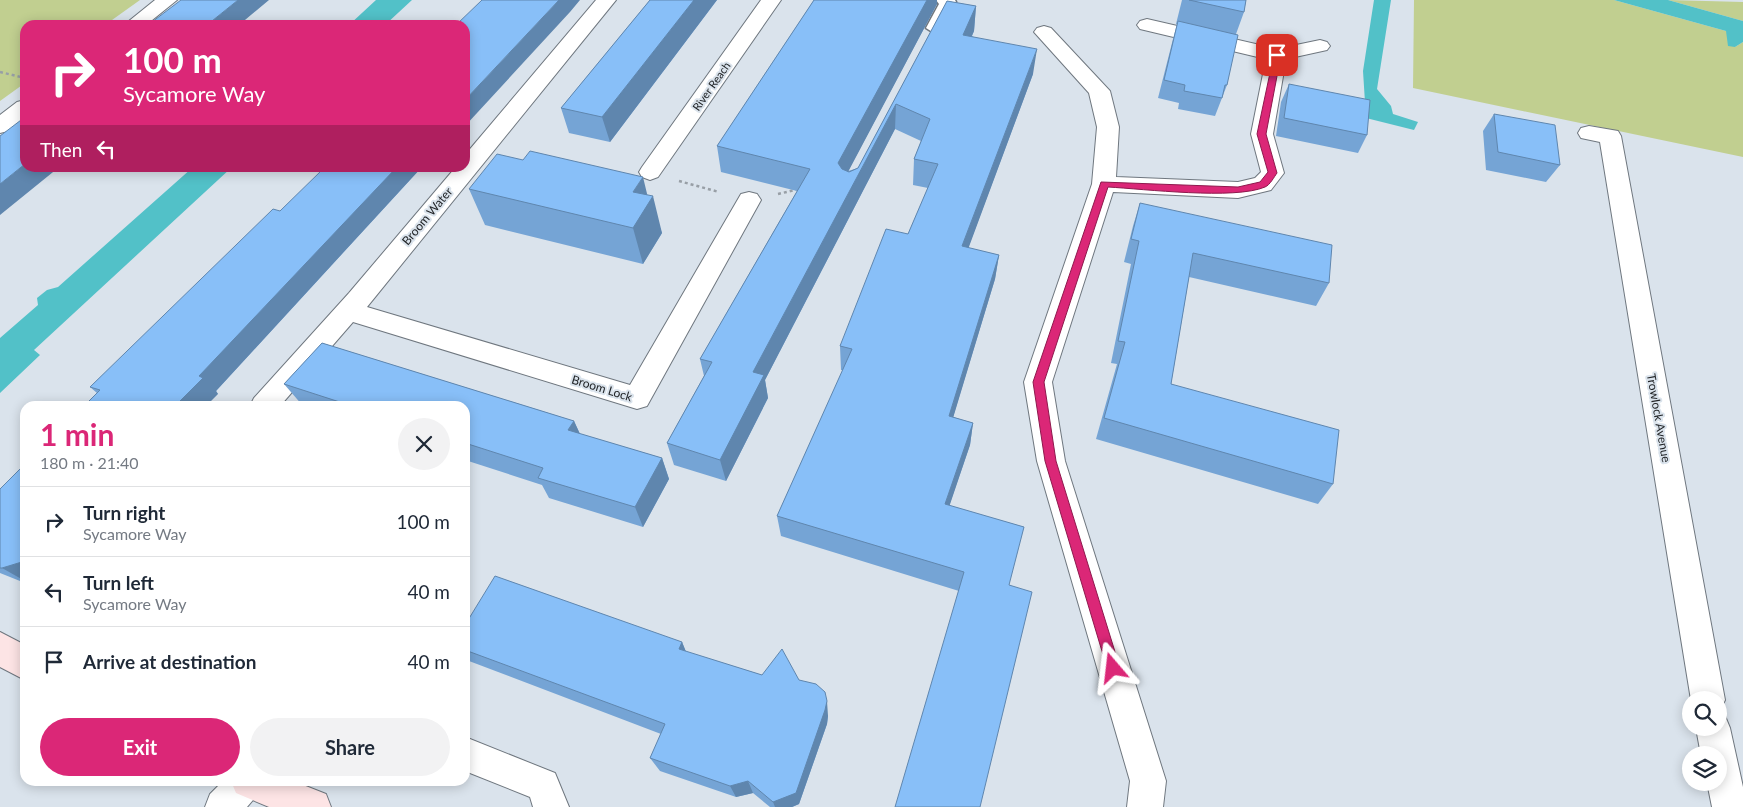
<!DOCTYPE html>
<html lang="en">
<head>
<meta charset="utf-8">
<style>
	:root { --surface:#fff; --page:#f2f2f3; --text:#1f2937; --muted:#747a83; --line:#e0e1e3; --accent:#db2777 }
	body { margin:0; font-family:Lato,sans-serif; background:var(--page); color:var(--text); height:100vh; display:flex; flex-direction:column; font-size:19px; white-space:nowrap }
	* { box-sizing:border-box; margin:0 }
	p { font-size:16px; color:var(--muted) }
	.icon { flex:none; width:28px; height:28px; fill:none; stroke:currentColor; stroke-width:2; stroke-linecap:round; stroke-linejoin:round }
	.map { position:relative; flex:1; overflow:hidden }
	.details { position:absolute; left:20px; top:401px; width:450px; height:385px; display:flex; flex-direction:column; background:var(--surface); border-radius:15px; box-shadow:0 2px 12px #0003 }
	.details>* { flex:none }
	.banner { position:absolute; left:20px; top:20px; width:450px; height:152px; border-radius:15px; box-shadow:0 2px 12px #0003; background:#db2777; color:#fff; overflow:hidden }
	.buttons { position:absolute; left:1682px; top:691px; display:grid; gap:10px }
	.buttons a { display:grid; place-items:center; width:45px; height:45px; border-radius:50%; background:var(--surface); box-shadow:0 2px 12px #0003; font-size:25px }
	.pin { position:absolute; display:grid; place-items:center; width:42px; height:42px; color:#fff; margin:-21px; border-radius:10px; box-shadow:0 2px 8px #0006 }
	.me { position:absolute; width:55px; margin:-28px; rotate:343deg; stroke-linejoin:round; filter:drop-shadow(0 0 4px #0008) }
	.turn { display:flex; align-items:center; gap:18px; height:105px; padding:0 20px; font-size:22px }
	.turn .icon { width:65px; height:65px; stroke-width:2.5 }
	.turn b { display:block; font-size:35px; line-height:42px }
	.then { display:flex; align-items:center; height:48px; padding:0 20px; background:#0003; gap:10px; font-size:19px }
	.round { display:grid; place-items:center; flex:none; width:52px; height:52px; border-radius:26px; background:var(--page) }
	.overview { display:flex; align-items:center; justify-content:space-between; height:85px; padding:0 20px }
	h1 { font-size:30px; font-weight:700; line-height:38px; color:var(--accent) }
	.button { display:flex; gap:10px; margin-top:auto; padding:10px 20px }
	.button a { flex:1; height:58px; border-radius:30px; background:var(--accent); color:#fff; font-size:20px; font-weight:700; line-height:58px; text-align:center }
	.button a+a { background:var(--page); color:var(--text) }
	ul { padding:0; list-style:none }
	li { display:flex; align-items:center; gap:15px; height:70px; padding:0 20px; border-top:1px solid var(--line) }
	li div { flex:1 }
	li b { display:block; font-size:19px }
	li em { font-style:normal }
	.map>svg:first-child { display:block }
	.green { fill:#c1cf90 }
	.water { fill:#52c1c8 }
	.lines { fill:none; stroke-linecap:round; stroke-linejoin:round }
	.lane-casing { stroke:#6f777f; stroke-width:3 }
	.street-casing { stroke:#6f777f; stroke-width:2 }
	.secondary-casing { stroke:#6f777f; stroke-width:2 }
	.path { stroke:#989fa6; stroke-width:2.5; stroke-dasharray:3 3; stroke-linecap:butt }
	.lane { fill:#fff; fill-rule:evenodd }
	.street { fill:#fff; fill-rule:evenodd }
	.secondary { fill:#fde4e5; fill-rule:evenodd }
	.wall { fill:#75a4d5 }
	.shaded-wall { fill:#5f86ae }
	.building { fill:#88bff8; stroke:#5f86ae }
	.route { fill:#db2777; stroke:#8e194d }
	.labels { text-anchor:middle; dominant-baseline:central; stroke-width:4; stroke-linejoin:round; paint-order:stroke }
	.far-street-label { font-size:11px; fill:#222528; stroke:#dae3ec }
	.street-label { font-size:12px; fill:#222528; stroke:#dae3ec }
</style>
</head>
<body>
<div class="map">
<svg width="1743" height="807" viewBox="0 0 1743 807">
	<rect width="100%" height="100%" fill="#dae3ec"/>
	<!-- green -->
	<path class="green" d="M 0,0 L 140,0 L 105,25 L 25,25 L 25,83 L 0,101 Z
		M 1414,0 L 1614,0 L 1726,31 L 1735,47 L 1743,42 L 1743,157 L 1413,88 Z
		M 1668,0 L 1743,2 L 1743,21 Z"/>
	<!-- water -->
	<path class="water" d="M 376,0 L 412,0 L 385,25 L 349,25 Z
		M 1374,0 L 1391,0 L 1377,89 L 1391,106 L 1393,114 L 1418,122 L 1414,130 L 1366,118 L 1363,71 Z
		M 1614,0 L 1668,0 L 1743,21 L 1743,42 L 1735,47 L 1728,46 L 1726,31 Z
		M 192,168 L 231,168 L 34,350 L 40,355 L 0,393 L 0,338 L 38,305 L 37,298 L 47,290 L 58,287 Z"/>
	<g class="lines">
		<defs>
			<path id="lane" d="M 936,0 L 955,0 L 956,2 L 940,31 L 934,33 L 926,28 L 939,4 Z"/>
			<path id="street" d="M 155,0 L 177,0 L 146,25 L 124,25 Z
				M 596,0 L 616,0 L 367,307 L 630,385 L 741,194 L 749,192 L 757,194 L 761,200 L 647,406 L 637,409 L 353,322 L 280,406 L 250,406 L 254,398 L 349,293 L 455,168 L 465,168 L 465,155 Z
				M 761,0 L 781,0 L 658,177 L 650,180 L 642,177 L 639,172 L 642,167 Z
				M 1147,19 L 1277,49 L 1320,40 L 1327,42 L 1330,46 L 1327,50 L 1286,59 L 1273,134 L 1284,173 L 1271,190 L 1238,198 L 1113,192 L 1052,382 L 1065,461 L 1166,781 L 1163,807 L 1127,807 L 1130,781 L 1037,461 L 1024,382 L 1092,184 L 1097,127 L 1089,93 L 1034,32 L 1037,28 L 1044,26 L 1051,28 L 1110,91 L 1119,127 L 1116,177 L 1238,182 L 1255,178 L 1261,172 L 1251,134 L 1266,59 L 1140,29 L 1137,25 L 1140,21 Z
				M 25,100 L 25,118 L 8,131 L 0,133 L 0,115 L 17,102 Z
				M 1589,126 L 1618,131 L 1621,136 L 1725,700 L 1719,712 L 1719,700 L 1691,700 L 1600,142 L 1581,138 L 1578,133 L 1581,128 Z
				M 1719,713 L 1725,716 L 1730,728 L 1743,787 L 1743,807 L 1712,807 L 1707,782 L 1719,782 L 1719,755 L 1701,755 L 1696,728 L 1719,728 Z
				M 465,737 L 555,773 L 569,807 L 533,807 L 530,797 L 465,771 Z
				M 223,781 L 264,781 L 259,793 L 247,807 L 205,807 L 210,794 Z"/>
			<path id="secondary" d="M 0,632 L 25,645 L 25,680 L 0,667 Z
				M 231,781 L 293,781 L 326,794 L 331,807 L 269,807 L 236,793 Z"/>
		</defs>
		<!-- lane casing -->
		<use href="#lane" class="lane-casing"/>
		<!-- street casing -->
		<use href="#street" class="street-casing"/>
		<!-- secondary casing -->
		<use href="#secondary" class="secondary-casing"/>
		<!-- path -->
		<path class="path" d="M 0,72 L 25,78
			M 679,181 L 719,192
			M 778,194 L 799,189"/>
		<!-- lane -->
		<use href="#lane" class="lane"/>
		<!-- street -->
		<use href="#street" class="street"/>
		<!-- secondary -->
		<use href="#secondary" class="secondary"/>
	</g>
	<!-- wall -->
	<path class="wall" d="M 650,0 L 717,0 L 610,142 L 569,133 L 561,108 Z
		M 814,0 L 937,0 L 937,4 L 848,171 L 858,168 L 947,1 L 976,6 L 974,31 L 972,36 L 1033,74 L 968,248 L 999,255 L 995,279 L 953,417 L 973,423 L 970,445 L 949,506 L 1024,527 L 959,591 L 781,536 L 777,516 L 843,370 L 841,370 L 840,346 L 908,234 L 928,188 L 913,185 L 914,159 L 921,141 L 895,129 L 765,380 L 768,398 L 726,481 L 674,465 L 667,443 L 704,376 L 700,359 L 797,191 L 721,172 L 717,146 Z
		M 1182,0 L 1246,0 L 1244,12 L 1236,34 L 1227,85 L 1215,116 L 1178,109 L 1179,103 L 1158,98 L 1173,39 L 1177,24 L 1176,24 Z
		M 1289,84 L 1367,135 L 1358,153 L 1276,136 L 1281,102 Z
		M 1494,114 L 1560,165 L 1546,182 L 1486,170 L 1483,131 Z
		M 331,168 L 421,168 L 216,391 L 218,394 L 97,393 L 90,387 L 280,211 Z
		M 469,189 L 647,195 L 662,233 L 643,264 L 485,225 Z
		M 1140,203 L 1329,283 L 1316,306 L 1189,277 L 1171,384 L 1333,484 L 1318,504 L 1096,439 L 1117,364 L 1111,363 L 1131,264 L 1124,262 L 1133,226 Z
		M 322,343 L 574,421 L 580,434 L 662,458 L 669,479 L 643,527 L 549,498 L 542,485 L 465,460 L 465,406 L 303,406 L 284,384 Z
		M 25,464 L 25,581 L 20,581 L 0,573 L 0,489 Z
		M 465,625 L 682,642 L 686,652 L 762,675 L 799,680 L 828,716 L 827,724 L 799,804 L 792,807 L 770,807 L 753,793 L 736,797 L 660,771 L 650,758 L 661,734 L 469,661 L 465,658 Z"/>
	<!-- shaded-wall -->
	<path class="shaded-wall" d="M 238,0 L 269,0 L 239,25 L 207,25 Z
		M 559,0 L 580,0 L 570,12 L 465,126 L 465,100 Z
		M 694,0 L 717,0 L 610,142 L 602,117 Z
		M 927,0 L 937,0 L 937,4 L 839,189 L 838,163 Z
		M 976,6 L 974,31 L 961,60 L 963,35 Z
		M 1037,49 L 1033,74 L 960,271 L 962,246 Z
		M 896,104 L 895,129 L 765,380 L 768,398 L 726,481 L 720,460 L 753,372 Z
		M 25,164 L 25,168 L 58,168 L 0,215 L 0,184 Z
		M 396,168 L 421,168 L 216,391 L 218,394 L 206,406 L 175,406 L 199,376 Z
		M 643,177 L 649,202 L 653,196 L 662,233 L 643,264 L 633,228 L 633,192 Z
		M 999,255 L 995,279 L 947,438 L 949,416 Z
		M 574,421 L 584,443 L 568,430 Z
		M 973,423 L 970,445 L 943,525 L 945,504 Z
		M 662,458 L 669,479 L 643,527 L 635,507 Z
		M 25,561 L 25,581 L 2,568 Z
		M 682,642 L 689,659 L 679,649 Z
		M 827,701 L 828,716 L 827,724 L 799,804 L 792,807 L 775,807 L 773,802 Z
		M 748,781 L 753,793 L 736,797 L 730,786 Z"/>
	<!-- building -->
	<path class="building" d="M 181,0 L 238,0 L 207,25 L 148,25 Z
		M 482,0 L 559,0 L 465,100 L 465,25 L 456,25 Z
		M 650,0 L 694,0 L 602,117 L 561,108 Z
		M 814,0 L 927,0 L 838,163 L 842,169 L 849,172 L 858,168 L 947,1 L 976,6 L 963,35 L 1037,49 L 962,246 L 999,255 L 949,416 L 973,423 L 945,504 L 1024,527 L 1009,585 L 1032,592 L 980,807 L 895,807 L 964,572 L 777,516 L 852,349 L 840,346 L 886,229 L 908,234 L 938,164 L 914,159 L 930,119 L 896,104 L 753,372 L 764,375 L 720,460 L 667,443 L 712,362 L 700,359 L 810,169 L 717,146 Z
		M 1189,0 L 1246,0 L 1244,12 Z
		M 1178,21 L 1238,35 L 1227,85 L 1225,85 L 1222,98 L 1184,91 L 1185,85 L 1164,80 Z
		M 1289,84 L 1370,100 L 1367,135 L 1284,118 Z
		M 1494,114 L 1555,125 L 1560,165 L 1498,152 Z
		M 25,117 L 25,164 L 0,184 L 0,136 Z
		M 530,151 L 643,177 L 633,192 L 653,196 L 633,228 L 469,189 L 497,154 L 523,160 Z
		M 331,168 L 396,168 L 199,376 L 203,378 L 175,406 L 84,406 L 100,390 L 90,387 L 273,209 L 280,211 L 323,169 L 328,171 Z
		M 1140,203 L 1332,245 L 1329,283 L 1193,253 L 1171,384 L 1339,430 L 1333,484 L 1104,418 L 1125,342 L 1118,341 L 1139,241 L 1131,239 Z
		M 322,343 L 574,421 L 568,430 L 662,458 L 635,507 L 538,478 L 543,468 L 465,443 L 465,406 L 352,406 L 284,384 Z
		M 25,464 L 25,561 L 2,568 L 0,568 L 0,489 Z
		M 495,576 L 682,642 L 679,649 L 762,675 L 782,649 L 799,680 L 816,684 L 825,692 L 827,701 L 825,710 L 796,793 L 773,802 L 748,781 L 730,786 L 650,758 L 665,724 L 465,650 L 465,625 Z"/>
	<!-- route -->
	<path class="route" d="M 1274,54 L 1281,55 L 1266,134 L 1277,173 C 1274,177 1270,185 1265,187 C 1235,200 1144,189 1108,187 L 1044,382 L 1056,461 L 1120,668 L 1118,672 L 1113,674 L 1109,672 L 1107,668 L 1045,461 L 1033,382 L 1101,182 L 1238,187 L 1260,182 L 1268,172 L 1257,134 Z"/>
	<g class="labels">
		<!-- far-street labels -->
		<g class="far-street-label">
			<text transform="translate(711 86) rotate(-55)">River Reach</text>
		</g>
		<!-- street labels -->
		<g class="street-label">
			<text transform="translate(427 216) rotate(-50)">Broom Water</text>
			<text transform="translate(602 388) rotate(17)">Broom Lock</text>
			<text transform="translate(1659 418) rotate(80)">Trowlock Avenue</text>
		</g>
	</g>
</svg>
<div class="buttons">
<a><svg class="icon" aria-label="search" viewBox="0 0 24 24"><circle cx="10" cy="10" r="6"/><path d="M15 15l6 6"/></svg></a>
<a><svg class="icon" aria-label="layers" viewBox="0 0 24 24"><path d="M12 4l9 5-9 5-9-5zM3 14l9 5 9-5"/></svg></a>
</div>
<div class="pin" style="left:1277px;top:55px;background:#d93025"><svg class="icon" aria-label="arrive" viewBox="0 0 24 24"><path d="M6 21V4h12l-3 4 3 4H6"/></svg></div>
<svg class="me" style="left:1113px;top:668px" viewBox="-20 -20 40 40"><path d="M0-17L14 15 0 8-14 15z" fill="#db2777" stroke="#fff" stroke-width="4"/></svg>
<div class="banner">
<div class="turn"><svg class="icon" aria-label="right" viewBox="0 0 24 24"><path d="M7 20v-9h11M14 6l5 5-5 5"/></svg><div><b>100 m</b>Sycamore Way</div></div>
<div class="then">Then<svg class="icon" aria-label="left" viewBox="0 0 24 24"><path d="M17 20v-9H6M10 6l-5 5 5 5"/></svg></div>
</div>
<section class="details">
<div class="overview"><div><h1>1 min</h1><p>180 m · 21:40</p></div><a class="round"><svg class="icon" aria-label="close" viewBox="0 0 24 24"><path d="M6 6l12 12M18 6L6 18"/></svg></a></div>
<ul>
<li><svg class="icon" aria-label="right" viewBox="0 0 24 24"><path d="M7 20v-9h11M14 6l5 5-5 5"/></svg><div><b>Turn right</b><p>Sycamore Way</p></div><em>100 m</em></li>
<li><svg class="icon" aria-label="left" viewBox="0 0 24 24"><path d="M17 20v-9H6M10 6l-5 5 5 5"/></svg><div><b>Turn left</b><p>Sycamore Way</p></div><em>40 m</em></li>
<li><svg class="icon" aria-label="arrive" viewBox="0 0 24 24"><path d="M6 21V4h12l-3 4 3 4H6"/></svg><div><b>Arrive at destination</b></div><em>40 m</em></li>
</ul>
<div class="button"><a>Exit</a><a>Share</a></div>
</section>
</div>
</body>
</html>
